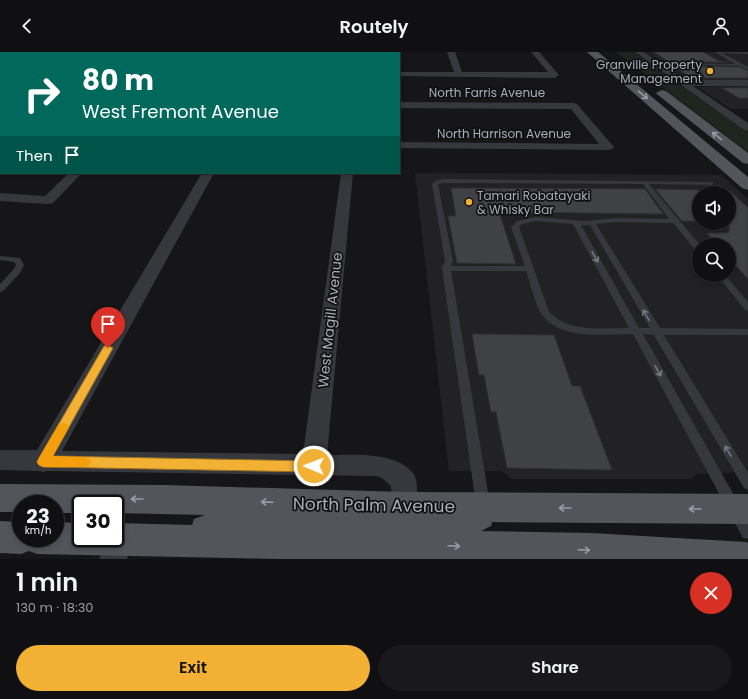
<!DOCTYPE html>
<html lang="en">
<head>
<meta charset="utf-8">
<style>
	:root { --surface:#101012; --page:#19191b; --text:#f1f3f6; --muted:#9c9d9f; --line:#303032; --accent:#f2b134 }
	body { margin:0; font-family:Poppins,sans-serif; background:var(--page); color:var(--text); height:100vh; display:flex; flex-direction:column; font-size:15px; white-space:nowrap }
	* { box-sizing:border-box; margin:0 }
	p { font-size:13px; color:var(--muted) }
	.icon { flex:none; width:22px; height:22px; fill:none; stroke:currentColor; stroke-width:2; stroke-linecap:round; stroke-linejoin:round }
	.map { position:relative; height:507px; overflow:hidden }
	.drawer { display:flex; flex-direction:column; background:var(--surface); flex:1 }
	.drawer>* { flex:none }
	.guide { position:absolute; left:0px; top:0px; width:400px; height:122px; box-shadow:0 2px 6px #0003,0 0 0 1px var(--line); background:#00695c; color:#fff; overflow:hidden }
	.buttons { position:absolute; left:692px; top:134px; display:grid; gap:8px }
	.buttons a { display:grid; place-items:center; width:44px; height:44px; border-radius:50%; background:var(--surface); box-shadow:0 2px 6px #0003,0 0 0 1px var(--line); font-size:20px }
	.speed { position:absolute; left:12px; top:443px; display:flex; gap:8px; font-size:20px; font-weight:700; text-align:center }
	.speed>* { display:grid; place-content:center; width:52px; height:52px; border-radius:50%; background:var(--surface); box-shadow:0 2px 6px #0003,0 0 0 1px var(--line); line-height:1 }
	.speed small { font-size:10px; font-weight:400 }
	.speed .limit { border:2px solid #111; border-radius:6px; background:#fff; color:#111 }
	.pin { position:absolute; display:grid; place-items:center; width:34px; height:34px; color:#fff; margin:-41px -17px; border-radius:50% 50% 50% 0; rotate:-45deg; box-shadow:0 0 4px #0007 }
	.pin .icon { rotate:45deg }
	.me { position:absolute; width:44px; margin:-22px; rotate:271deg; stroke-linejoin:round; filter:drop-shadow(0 0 3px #0008) }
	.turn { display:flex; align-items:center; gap:14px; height:84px; padding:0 16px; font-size:18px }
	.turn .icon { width:52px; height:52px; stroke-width:2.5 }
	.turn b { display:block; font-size:28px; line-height:34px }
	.then { display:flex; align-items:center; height:38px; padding:0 16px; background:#0003; gap:8px; font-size:15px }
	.round { display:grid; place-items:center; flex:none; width:42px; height:42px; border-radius:21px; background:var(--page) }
	.summary { display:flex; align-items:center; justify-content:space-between; height:68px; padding:0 16px }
	h1 { font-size:24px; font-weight:600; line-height:30px }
	.button { display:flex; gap:8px; margin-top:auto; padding:8px 16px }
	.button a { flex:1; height:46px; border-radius:24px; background:var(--accent); color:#111; font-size:16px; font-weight:600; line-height:46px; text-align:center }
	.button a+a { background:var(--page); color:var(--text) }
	header { display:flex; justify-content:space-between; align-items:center; height:52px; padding:0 16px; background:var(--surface); font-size:18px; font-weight:600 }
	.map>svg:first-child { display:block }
	.built { fill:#222225; fill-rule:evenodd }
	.green { fill:#1e261f }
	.building { fill:#404145; stroke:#303034 }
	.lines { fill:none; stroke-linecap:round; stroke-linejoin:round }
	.service { fill:#37383d; fill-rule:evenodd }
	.minor { fill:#37383d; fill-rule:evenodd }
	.primary { fill:#53555c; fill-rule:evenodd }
	.oneway { stroke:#979ba6 }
	.oneway2 { stroke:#757881 }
	.route { fill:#f2b134; stroke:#9d7322 }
	.slow { fill:#f59e0b }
	.poi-dot { fill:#f2b134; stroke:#111113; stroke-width:1.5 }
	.labels { text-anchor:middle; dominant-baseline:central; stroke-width:3.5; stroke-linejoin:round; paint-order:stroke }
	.far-poi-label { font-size:12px; fill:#a8adb8; stroke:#111113; text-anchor:end }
	.far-street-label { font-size:12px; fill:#a8adb8; stroke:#111113 }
	.street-label { font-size:14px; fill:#a8adb8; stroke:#111113 }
	.near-street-label { font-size:17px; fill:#a8adb8; stroke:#111113 }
</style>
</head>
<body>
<header><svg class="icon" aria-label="back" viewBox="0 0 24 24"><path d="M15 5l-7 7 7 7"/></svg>Routely<svg class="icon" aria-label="person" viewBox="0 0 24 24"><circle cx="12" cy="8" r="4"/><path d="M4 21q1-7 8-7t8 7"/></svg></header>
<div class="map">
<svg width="748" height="507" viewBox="0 0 748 507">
	<rect width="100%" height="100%" fill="#161618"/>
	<!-- built -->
	<path class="built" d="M 646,0 L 748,0 L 748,28 L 687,28 Z
		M 748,34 L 748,57 L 731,57 L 697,35 Z
		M 415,121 L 721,123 L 748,147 L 748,420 L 697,422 L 692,427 L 511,427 L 502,419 L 449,419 ZM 699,141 L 729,141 L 729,171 L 699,171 ZM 699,193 L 729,193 L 729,223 L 699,223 Z"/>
	<!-- green -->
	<path class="green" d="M 616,0 L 634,0 L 748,81 L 748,100 Z"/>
	<!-- building -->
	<path class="building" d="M 654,0 L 703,0 L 721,10 L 729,10 L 675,10 L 672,12 Z
		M 673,14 L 740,15 L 748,19 L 748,26 L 692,26 Z
		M 722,36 L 748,36 L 748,46 L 739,46 Z
		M 451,136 L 645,137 L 663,162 L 499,160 L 516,212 L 457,211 L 448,164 L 456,164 Z
		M 655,137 L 699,138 L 699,169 L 682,169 Z
		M 729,138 L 748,156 L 748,227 L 729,206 L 729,193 L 718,193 L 707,181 L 729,181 Z
		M 472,282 L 554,283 L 572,334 L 580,334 L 612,418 L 507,416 L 496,360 L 491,360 L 484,323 L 479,323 Z"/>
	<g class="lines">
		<!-- service -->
		<path class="service" d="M 715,0 L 748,0 L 748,2 L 722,1 L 748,15 L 748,18 L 740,14 L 673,12 L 675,11 L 735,12 Z
			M 444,127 L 713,130 L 713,132 L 711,133 L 649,132 L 700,193 L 699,199 L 696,199 L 673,171 L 616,170 L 596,172 L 660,276 L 748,277 L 748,283 L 664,283 L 748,421 L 748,438 L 744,436 L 654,283 L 643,282 L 748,468 L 748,487 L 743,486 L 633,282 C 605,282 562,289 542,263 C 536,255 530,230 526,219 L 451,219 L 490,452 L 488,456 L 483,458 L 478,456 L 476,452 L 442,216 L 445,209 L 432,132 L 435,129 ZM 444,131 L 643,132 L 669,167 L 616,166 L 586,169 L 536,165 L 517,169 L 511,175 L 525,214 L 451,214 L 453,209 L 438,132 ZM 536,169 L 573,172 L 629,276 C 602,276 570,281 549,260 L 519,175 L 522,172 ZM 581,173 L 590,173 L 650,276 L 639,276 Z
			M 0,204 L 20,206 L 24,213 L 20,221 L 3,239 L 0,240 L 0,232 L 13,218 L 16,213 L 14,210 L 0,208 Z
			M 717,223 L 725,223 L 748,250 L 748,259 L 745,258 Z"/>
		<!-- minor -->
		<path class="minor" d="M 53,0 L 62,0 L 52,1 Z
			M 195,0 L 203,0 L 194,1 Z
			M 277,0 L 285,0 L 285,1 L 277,1 Z
			M 362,0 L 370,0 L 370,1 L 362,1 Z
			M 447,0 L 455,0 L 462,20 L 548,20 L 531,0 L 539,0 L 559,23 L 555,26 L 399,24 L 399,20 L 454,20 Z
			M 635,0 L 644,0 L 685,28 L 748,28 L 748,34 L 693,34 L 748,71 L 748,79 L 744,78 Z
			M 0,11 L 1,11 L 1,15 L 0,15 Z
			M 399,50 L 574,51 L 577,52 L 614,95 L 612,97 L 608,98 L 399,96 L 399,90 L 599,92 L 571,57 L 399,56 Z
			M 0,54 L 1,54 L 0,61 Z
			M 69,121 L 82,121 L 53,151 L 48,152 L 0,149 L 0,141 L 45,144 Z
			M 202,121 L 214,121 L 62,399 L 303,402 L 341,121 L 353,121 L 327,403 C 353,403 395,399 413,421 C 417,427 417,433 417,439 C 418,449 418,455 414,463 L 405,467 L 396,463 L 392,455 L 391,434 L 382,426 L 376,424 L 47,419 L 43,420 L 39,419 L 0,418 L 0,398 L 37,398 Z
			M 121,474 L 131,478 L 135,487 L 127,507 L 99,507 L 108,486 L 115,486 L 115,476 Z"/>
		<!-- primary -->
		<path class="primary" d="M 587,0 L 598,0 L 748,125 L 748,138 L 742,136 Z
			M 662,38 L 666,39 L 748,101 L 748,112 L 743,111 L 658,43 L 656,41 Z
			M 0,432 L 164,433 L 405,440 L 748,442 L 748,472 L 492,470 L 491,474 L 481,479 L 591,481 L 746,490 L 748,491 L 748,507 L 282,507 L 37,502 L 29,499 L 21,502 L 0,501 L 0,469 L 21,470 L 21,486 L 55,486 L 55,470 L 81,471 L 81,486 L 115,486 L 115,471 L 192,473 L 194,467 L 205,463 L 115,461 L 115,452 L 81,452 L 81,461 L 55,461 L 55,452 L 21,452 L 21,460 L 0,460 Z"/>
	</g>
	<!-- one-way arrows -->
	<defs><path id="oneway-shaft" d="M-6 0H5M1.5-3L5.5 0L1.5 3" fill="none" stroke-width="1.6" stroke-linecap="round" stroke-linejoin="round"/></defs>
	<g class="oneway">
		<use href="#oneway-shaft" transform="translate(643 43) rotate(40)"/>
		<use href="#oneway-shaft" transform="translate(717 84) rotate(-142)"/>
		<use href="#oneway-shaft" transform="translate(137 447) rotate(-180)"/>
		<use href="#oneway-shaft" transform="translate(267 450) rotate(-178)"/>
		<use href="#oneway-shaft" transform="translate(565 456) rotate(-180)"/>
		<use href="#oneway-shaft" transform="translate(695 457) rotate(-180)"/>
		<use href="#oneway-shaft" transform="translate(454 494) rotate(2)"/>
		<use href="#oneway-shaft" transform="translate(584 498) rotate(2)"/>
	</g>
	<g class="oneway2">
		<use href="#oneway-shaft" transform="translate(595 205) rotate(61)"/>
		<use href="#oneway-shaft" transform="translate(646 263) rotate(-120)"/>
		<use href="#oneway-shaft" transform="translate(658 319) rotate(61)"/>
		<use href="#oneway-shaft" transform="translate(728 399) rotate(-121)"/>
	</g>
	<!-- route -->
	<path class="route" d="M 108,293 L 113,296 L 53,404 L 314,409 L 319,411 L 320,414 L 319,418 L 314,420 L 43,415 L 39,413 L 37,410 L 39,406 L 104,294 Z"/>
	<!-- slow -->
	<path class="slow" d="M 63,371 L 67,372 L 69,375 L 53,404 L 84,405 L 89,407 L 91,410 L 89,414 L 84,415 L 43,415 L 39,413 L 37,410 L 39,406 L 59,372 Z"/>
	<!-- markers -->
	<g class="poi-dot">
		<circle cx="710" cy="19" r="4"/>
		<circle cx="469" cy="150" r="4"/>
	</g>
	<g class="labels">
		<!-- far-poi labels -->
		<g class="far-poi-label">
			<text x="702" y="12">Granville Property<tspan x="702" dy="14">Management</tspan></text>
			<text x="477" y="143" text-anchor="start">Tamari Robatayaki<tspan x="477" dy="14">&amp; Whisky Bar</tspan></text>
		</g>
		<!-- far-street labels -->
		<g class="far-street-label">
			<text x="487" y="40">North Farris Avenue</text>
			<text x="504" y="81">North Harrison Avenue</text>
		</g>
		<!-- street labels -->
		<g class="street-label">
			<text transform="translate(330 268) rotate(-84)">West Magill Avenue</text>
		</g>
		<!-- near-street labels -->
		<g class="near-street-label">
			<text transform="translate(374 453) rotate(1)">North Palm Avenue</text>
		</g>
	</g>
</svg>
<div class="buttons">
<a><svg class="icon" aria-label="sound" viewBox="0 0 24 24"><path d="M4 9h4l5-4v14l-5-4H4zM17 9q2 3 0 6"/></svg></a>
<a><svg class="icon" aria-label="search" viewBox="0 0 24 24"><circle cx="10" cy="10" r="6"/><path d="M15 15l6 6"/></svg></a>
</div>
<div class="speed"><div>23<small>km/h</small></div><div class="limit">30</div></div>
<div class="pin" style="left:108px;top:296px;background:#d93025"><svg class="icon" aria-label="arrive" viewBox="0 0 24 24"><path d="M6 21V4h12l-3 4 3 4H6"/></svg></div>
<svg class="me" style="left:314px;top:414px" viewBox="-20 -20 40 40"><circle r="17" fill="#f2b134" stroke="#fff" stroke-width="3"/><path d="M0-11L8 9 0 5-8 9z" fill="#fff"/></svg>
<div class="guide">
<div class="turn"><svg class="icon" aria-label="right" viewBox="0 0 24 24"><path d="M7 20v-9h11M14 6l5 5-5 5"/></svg><div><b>80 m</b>West Fremont Avenue</div></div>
<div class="then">Then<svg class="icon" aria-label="arrive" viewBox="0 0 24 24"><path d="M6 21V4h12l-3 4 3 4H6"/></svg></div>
</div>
</div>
<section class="drawer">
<div class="summary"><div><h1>1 min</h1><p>130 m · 18:30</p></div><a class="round" style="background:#d93025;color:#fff"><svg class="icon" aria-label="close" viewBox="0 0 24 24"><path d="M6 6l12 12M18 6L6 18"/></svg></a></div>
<div class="button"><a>Exit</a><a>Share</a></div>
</section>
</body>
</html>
